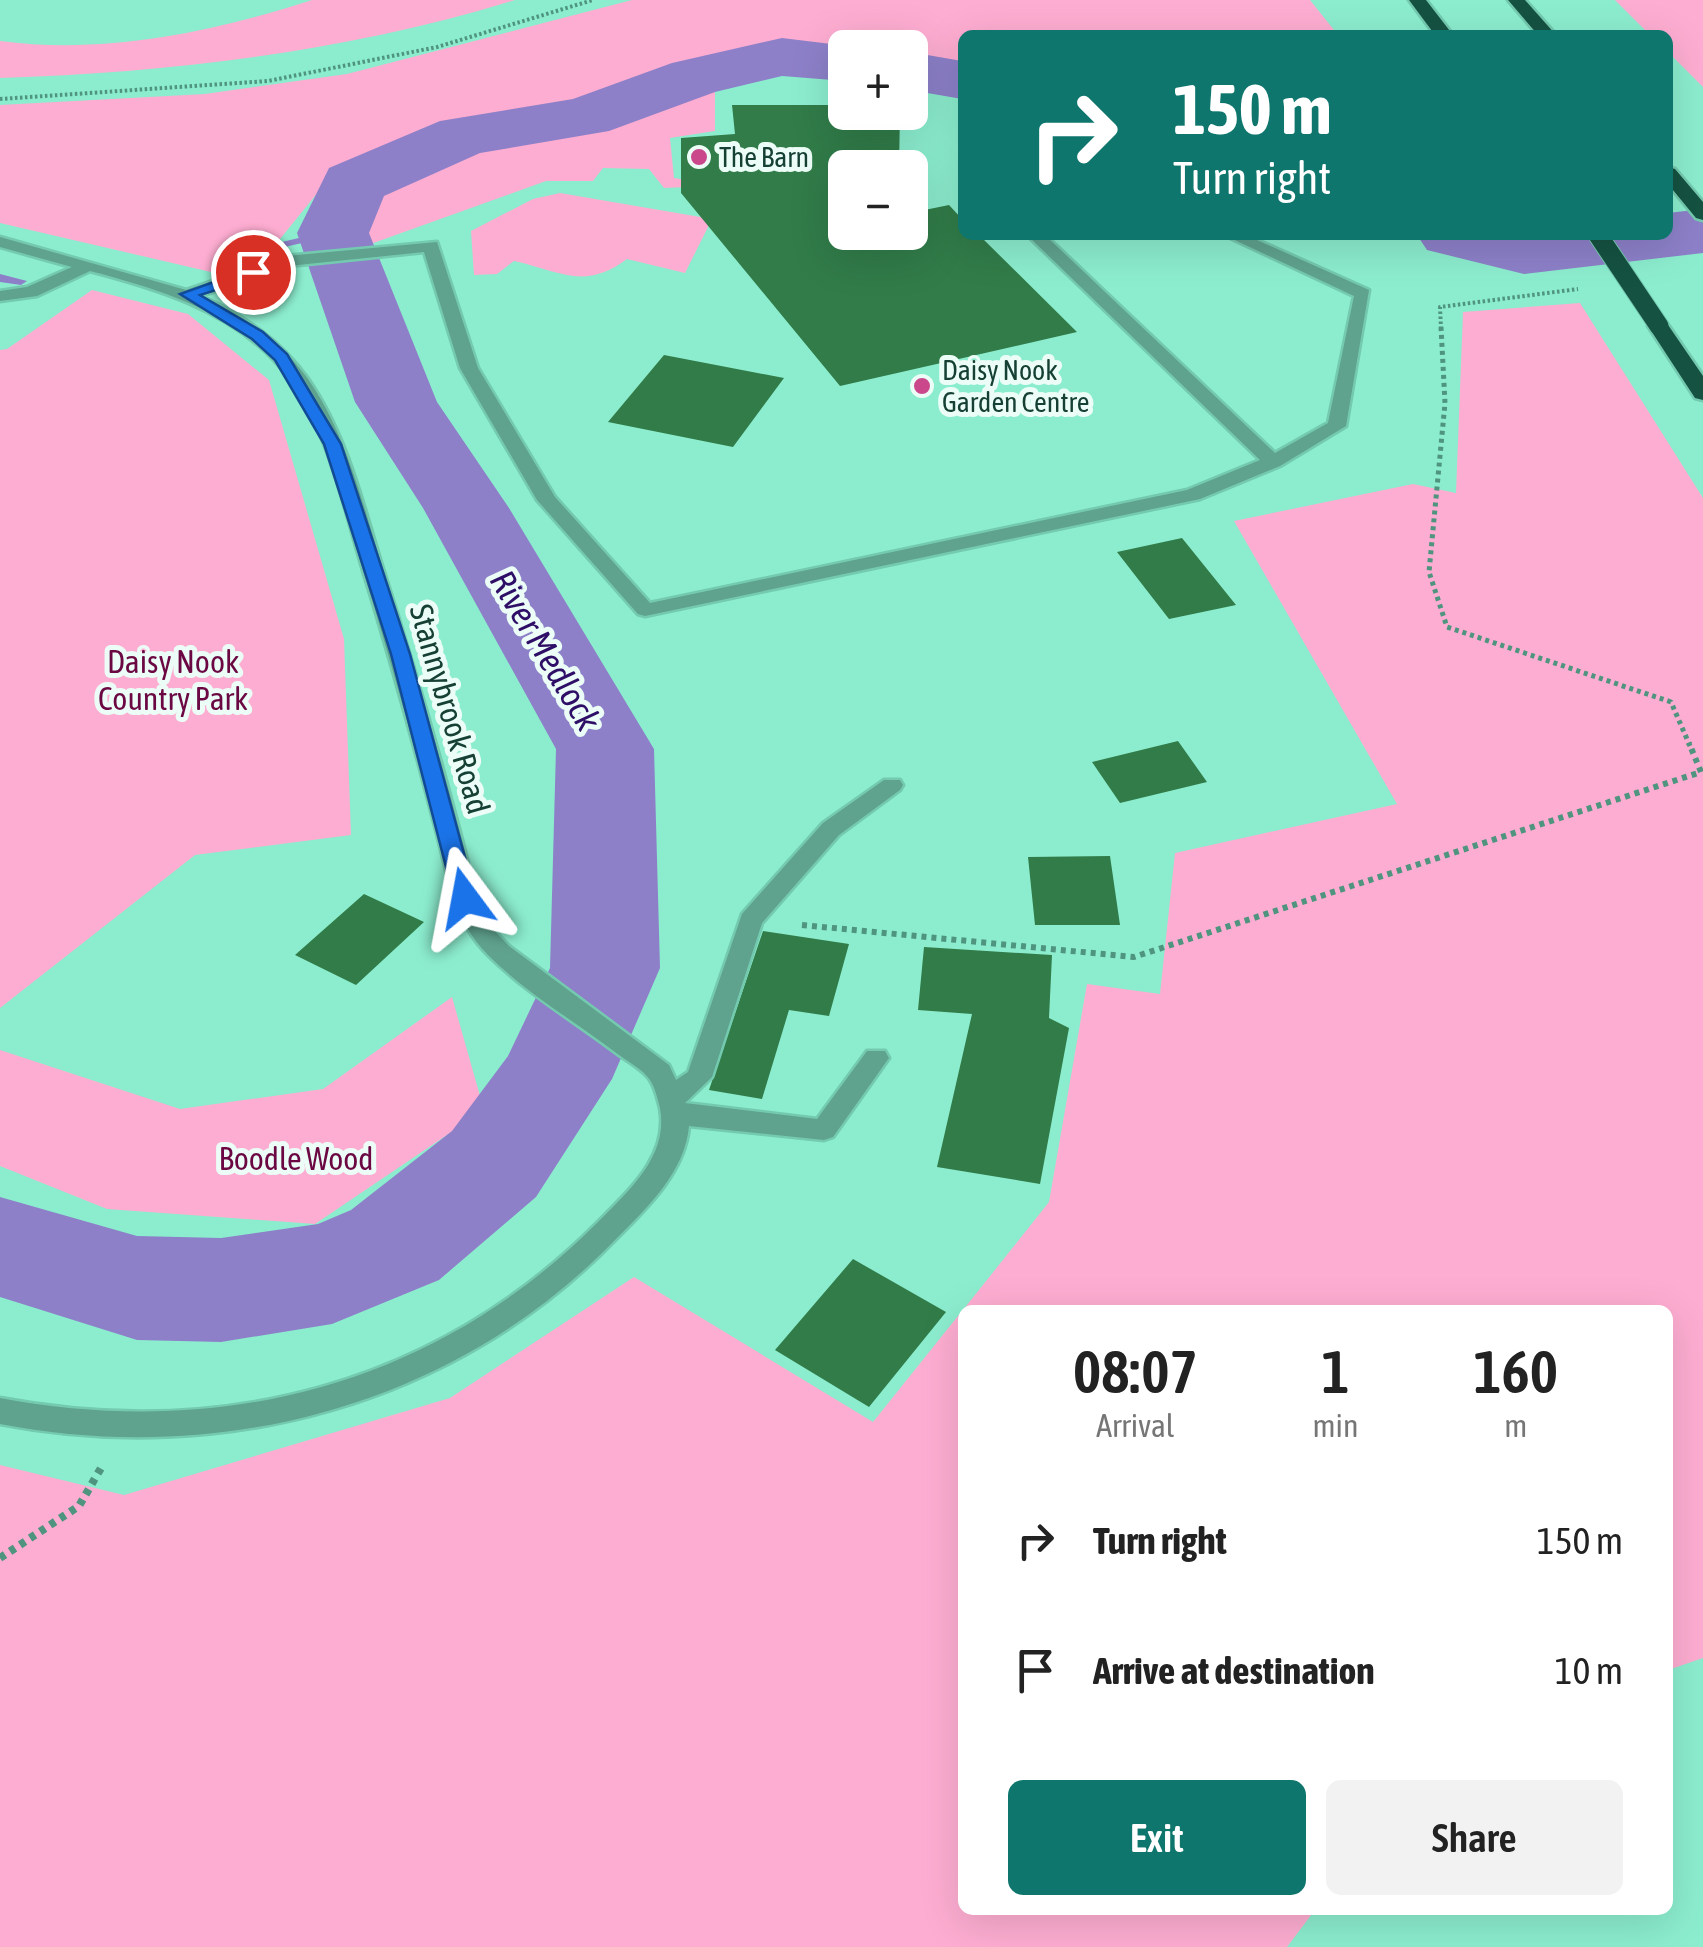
<!DOCTYPE html>
<html lang="en">
<head>
<meta charset="utf-8">
<style>
	:root { --surface:#fff; --page:#f2f2f2; --text:#222; --muted:#767676; --accent:#0f766e }
	body { margin:0; font-family:"Asap Condensed",sans-serif; background:var(--page); color:var(--text); height:100vh; display:flex; flex-direction:column; font-size:38px; white-space:nowrap }
	* { box-sizing:border-box; margin:0 }
	p { font-size:32px; color:var(--muted) }
	.icon { flex:none; width:55px; height:55px; fill:none; stroke:currentColor; stroke-width:2; stroke-linecap:round; stroke-linejoin:round }
	.map { position:relative; flex:1; overflow:hidden }
	.details { position:absolute; left:958px; top:1305px; width:715px; height:610px; display:flex; flex-direction:column; background:var(--surface); border-radius:15px; box-shadow:0 10px 40px #0002 }
	.details>* { flex:none }
	.banner { position:absolute; left:958px; top:30px; width:715px; height:210px; border-radius:15px; box-shadow:0 10px 40px #0002; background:#0f766e; color:#fff; overflow:hidden }
	.tools { position:absolute; left:828px; top:30px; display:grid; gap:20px }
	.tools a { display:grid; place-items:center; width:100px; height:100px; border-radius:15px; background:var(--surface); box-shadow:0 10px 40px #0002; font-size:50px }
	.pin { position:absolute; display:grid; place-items:center; width:85px; height:85px; color:#fff; margin:-42px; border:5px solid #fff; border-radius:50%; box-shadow:0 2px 10px #0007 }
	.me { position:absolute; width:110px; margin:-55px; rotate:347deg; stroke-linejoin:round; filter:drop-shadow(0 0 8px #0008) }
	.turn { display:flex; align-items:center; gap:35px; height:210px; padding:0 50px; font-size:45px }
	.turn .icon { width:130px; height:130px; stroke-width:2.5 }
	.turn b { display:block; font-size:70px; line-height:85px }
	.eta { display:flex; justify-content:space-evenly; align-items:center; height:170px; text-align:center }
	.eta b { font-size:60px; font-weight:600; line-height:70px }
	.action { display:flex; gap:20px; margin-top:auto; padding:20px 50px }
	.action a { flex:1; height:115px; border-radius:15px; background:var(--accent); color:#fff; font-size:40px; font-weight:600; line-height:115px; text-align:center }
	.action a+a { background:var(--page); color:var(--text) }
	ul { padding:0; list-style:none }
	li { display:flex; align-items:center; gap:30px; height:130px; padding:0 50px }
	li div { flex:1 }
	li b { display:block; font-size:38px }
	li em { font-style:normal }
	.map>svg:first-child { display:block }
	.green { fill:#fdadd1 }
	.lines { fill:none; stroke-linecap:round; stroke-linejoin:round }
	.stream { fill:#8d80c9; fill-rule:evenodd }
	.river { fill:#8d80c9; fill-rule:evenodd }
	.building { fill:#317c49 }
	.minor-casing { stroke:#74caaf; stroke-width:5 }
	.highway-casing { stroke:#74caaf; stroke-width:5 }
	.path-far3 { stroke:#4f947f; stroke-width:4; stroke-dasharray:2.5 2.5; stroke-linecap:butt }
	.path-far2 { stroke:#4f947f; stroke-width:5; stroke-dasharray:4 4; stroke-linecap:butt }
	.path-far1 { stroke:#4f947f; stroke-width:6; stroke-dasharray:5 5; stroke-linecap:butt }
	.path { stroke:#4f947f; stroke-width:8; stroke-dasharray:6 6; stroke-linecap:butt }
	.minor { fill:#5fa28d; fill-rule:evenodd }
	.highway { fill:#155242; fill-rule:evenodd }
	.highway-bridge-casing { stroke:#74caaf; stroke-width:21; stroke-linecap:butt }
	.highway-bridge { stroke:#155242; stroke-width:19 }
	.route { fill:#1a73e8; stroke:#114b97; stroke-width:2.5 }
	.poi-dot { fill:#cb478c; stroke:#ebfdf6; stroke-width:4 }
	.labels { text-anchor:middle; dominant-baseline:central; stroke-width:10; stroke-linejoin:round; paint-order:stroke }
	.far-poi-label { font-size:28px; fill:#164034; stroke:#ebfdf6; text-anchor:start }
	.park-label { font-size:32px; fill:#6b0843; stroke:#ebfdf6 }
	.street-label { font-size:32px; fill:#164034; stroke:#ebfdf6 }
	.water-label { font-size:35px; font-style:italic; fill:#2e0e66; stroke:#ebfdf6 }
</style>
</head>
<body>
<div class="map">
<svg width="1703" height="1947" viewBox="0 0 1703 1947">
	<rect width="100%" height="100%" fill="#8cedce"/>
	<!-- green -->
	<path class="green" d="M 312,0 L 515,0 C 350,51 172,73 0,78 L 0,41 C 104,55 214,32 312,0 Z
		M 632,0 L 1310,0 L 1338,35 L 962,35 L 962,66 L 910,55 L 910,48 L 785,45 L 689,61 L 581,108 L 460,123 L 332,175 L 267,255 L 211,272 L 0,223 L 0,105 L 205,94 L 347,74 Z
		M 1615,0 L 1703,0 L 1703,87 L 1668,52 L 1668,35 L 1650,35 Z
		M 709,79 L 715,88 L 715,131 L 670,138 L 674,178 L 686,180 L 686,187 L 664,188 L 649,169 L 603,168 L 593,181 L 546,181 L 365,246 L 346,248 L 353,221 L 382,182 L 471,145 L 611,115 Z
		M 560,193 L 712,219 L 685,273 L 627,259 C 584,291 560,271 514,261 L 497,274 L 474,275 L 471,231 L 533,199 Z
		M 92,290 L 188,314 L 269,380 L 344,639 L 351,835 L 195,855 L 0,1008 L 0,350 L 7,349 Z
		M 1580,303 L 1703,498 L 1703,1658 L 1668,1670 L 1668,1310 L 963,1310 L 1049,1202 L 1087,984 L 1160,994 L 1175,853 L 1397,804 L 1234,521 L 1413,484 L 1456,493 L 1463,312 Z
		M 452,997 L 484,1110 L 315,1224 L 107,1209 L 0,1166 L 0,1050 L 180,1109 L 323,1089 Z
		M 634,1277 L 873,1422 L 962,1311 L 962,1910 L 1315,1910 L 1287,1947 L 0,1947 L 0,1465 L 124,1495 L 450,1398 Z"/>
	<g class="lines">
		<!-- stream -->
		<path class="stream" d="M 333,230 L 339,233 L 337,235 L 236,258 L 230,254 Z
			M 0,274 L 27,281 L 21,285 L 0,282 Z"/>
		<!-- river -->
		<path class="river" d="M 782,38 L 864,48 L 845,48 L 845,81 L 782,76 L 715,92 L 609,131 L 480,153 L 384,196 L 369,233 L 437,402 L 509,508 L 654,749 L 660,968 L 612,1079 L 536,1197 L 439,1280 L 332,1324 L 221,1342 L 137,1340 L 0,1297 L 0,1197 L 137,1236 L 221,1238 L 318,1224 L 351,1210 L 452,1131 L 508,1056 L 550,968 L 556,749 L 423,508 L 355,402 L 297,233 L 329,168 L 440,121 L 573,99 L 672,63 Z
			M 910,52 L 962,61 L 962,99 L 910,90 Z
			M 1703,209 L 1703,253 L 1524,274 L 1427,250 L 1417,235 L 1668,235 L 1668,213 Z"/>
	</g>
	<!-- building -->
	<path class="building" d="M 732,105 L 845,105 L 845,112 L 900,112 L 899,168 L 845,168 L 845,232 L 910,232 L 910,213 L 949,205 L 962,219 L 962,235 L 979,235 L 1077,332 L 840,386 L 681,193 L 681,138 L 735,134 Z
		M 664,355 L 784,378 L 733,447 L 608,422 Z
		M 1182,538 L 1236,605 L 1169,619 L 1117,552 Z
		M 1178,741 L 1207,782 L 1120,803 L 1092,762 Z
		M 1110,856 L 1120,925 L 1035,925 L 1028,857 Z
		M 364,894 L 424,922 L 356,985 L 295,955 Z
		M 763,931 L 849,944 L 829,1016 L 789,1010 L 762,1099 L 709,1090 Z
		M 924,947 L 1052,955 L 1049,1018 L 1069,1028 L 1040,1184 L 937,1167 L 972,1014 L 918,1010 Z
		M 853,1259 L 946,1312 L 869,1407 L 775,1350 Z"/>
	<g class="lines">
		<defs>
			<path id="minor" d="M 1027,235 L 1045,235 L 1275,453 L 1328,423 L 1354,296 L 1224,235 L 1246,235 L 1369,290 L 1346,426 L 1280,466 L 1200,499 L 645,616 L 638,614 L 537,500 L 460,368 L 424,252 L 288,266 L 201,296 C 244,316 280,340 308,379 C 347,435 363,505 383,569 C 418,678 449,787 477,898 L 488,924 L 509,946 L 669,1065 L 676,1080 L 688,1072 L 742,914 L 823,823 L 884,780 L 900,780 L 903,785 L 900,790 L 839,835 L 762,923 L 712,1077 L 685,1103 L 817,1119 L 867,1051 L 885,1051 L 889,1058 L 833,1137 L 824,1140 L 689,1126 C 685,1172 647,1208 616,1239 C 456,1405 223,1467 0,1424 L 0,1398 C 223,1440 436,1385 598,1222 C 629,1190 669,1156 660,1108 C 658,1100 655,1087 650,1080 C 643,1069 625,1060 615,1052 C 574,1021 525,992 488,955 C 471,938 462,920 453,898 C 426,787 396,677 362,567 C 341,497 325,414 273,359 C 225,309 155,288 90,271 L 37,296 L 0,301 L 0,291 L 27,287 L 72,267 L 0,247 L 0,237 L 186,290 L 286,256 L 437,242 L 478,368 L 555,497 L 650,603 L 1187,490 L 1260,460 Z"/>
			<path id="highway" d="M 1409,0 L 1426,0 L 1453,35 L 1435,35 Z
				M 1508,0 L 1525,0 L 1556,35 L 1538,35 Z
				M 1668,167 L 1675,169 L 1703,202 L 1703,220 L 1696,218 L 1668,184 Z
				M 1659,320 L 1666,322 L 1703,376 L 1703,400 L 1695,398 L 1648,326 Z"/>
		</defs>
		<!-- minor casing -->
		<use href="#minor" class="minor-casing"/>
		<!-- highway casing -->
		<use href="#highway" class="highway-casing"/>
		<!-- path-far3 -->
		<path class="path-far3" d="M 0,99 L 268,81 L 437,47 L 593,0
			M 1441,329 L 1440,307 L 1578,289"/>
		<!-- path-far2 -->
		<path class="path-far2" d="M 1441,327 L 1445,403 L 1429,572 L 1447,627 L 1671,702 L 1690,746"/>
		<!-- path-far1 -->
		<path class="path-far1" d="M 802,925 L 1134,957 L 1701,772 L 1689,743"/>
		<!-- path -->
		<path class="path" d="M 0,1558 L 79,1506 L 101,1468"/>
		<!-- minor -->
		<use href="#minor" class="minor"/>
		<!-- highway -->
		<use href="#highway" class="highway"/>
		<defs>
			<path id="highway-bridge" d="M 1598,235 L 1659,326"/>
		</defs>
		<!-- highway-bridge casing -->
		<use href="#highway-bridge" class="highway-bridge-casing"/>
		<!-- highway-bridge -->
		<use href="#highway-bridge" class="highway-bridge"/>
	</g>
	<!-- route -->
	<path class="route" d="M 253,268 L 261,272 L 259,276 L 200,295 L 263,332 L 287,354 L 341,444 L 410,654 L 476,898 L 473,904 L 457,904 L 454,898 L 391,654 L 324,444 L 275,360 L 252,339 L 180,294 Z"/>
	<!-- markers -->
	<g class="poi-dot">
		<circle cx="699" cy="157" r="10"/>
		<circle cx="922" cy="386" r="10"/>
	</g>
	<g class="labels">
		<!-- far-poi labels -->
		<g class="far-poi-label">
			<text x="719" y="157">The Barn</text>
			<text x="942" y="370">Daisy Nook<tspan x="942" dy="32">Garden Centre</tspan></text>
		</g>
		<!-- park labels -->
		<g class="park-label">
			<text x="173" y="661">Daisy Nook<tspan x="173" dy="37">Country Park</tspan></text>
			<text x="296" y="1158">Boodle Wood</text>
		</g>
		<!-- street labels -->
		<g class="street-label">
			<text transform="translate(450 709) rotate(74)">Stannybrook Road</text>
		</g>
		<!-- water labels -->
		<g class="water-label">
			<text transform="translate(546 650) rotate(59)">River Medlock</text>
		</g>
	</g>
</svg>
<div class="tools">
<a>+</a>
<a>−</a>
</div>
<div class="pin" style="left:253px;top:272px;background:#d93025"><svg class="icon" aria-label="arrive" viewBox="0 0 24 24"><path d="M6 21V4h12l-3 4 3 4H6"/></svg></div>
<svg class="me" style="left:465px;top:898px" viewBox="-20 -20 40 40"><path d="M0-17L14 15 0 8-14 15z" fill="#1a73e8" stroke="#fff" stroke-width="4"/></svg>
<div class="banner">
<div class="turn"><svg class="icon" aria-label="right" viewBox="0 0 24 24"><path d="M7 20v-9h11M14 6l5 5-5 5"/></svg><div><b>150 m</b>Turn right</div></div>
</div>
<section class="details">
<div class="eta">
<div><b>08:07</b><p>Arrival</p></div>
<div><b>1</b><p>min</p></div>
<div><b>160</b><p>m</p></div>
</div>
<ul>
<li><svg class="icon" aria-label="right" viewBox="0 0 24 24"><path d="M7 20v-9h11M14 6l5 5-5 5"/></svg><div><b>Turn right</b></div><em>150 m</em></li>
<li><svg class="icon" aria-label="arrive" viewBox="0 0 24 24"><path d="M6 21V4h12l-3 4 3 4H6"/></svg><div><b>Arrive at destination</b></div><em>10 m</em></li>
</ul>
<div class="action"><a>Exit</a><a>Share</a></div>
</section>
</div>
</body>
</html>
